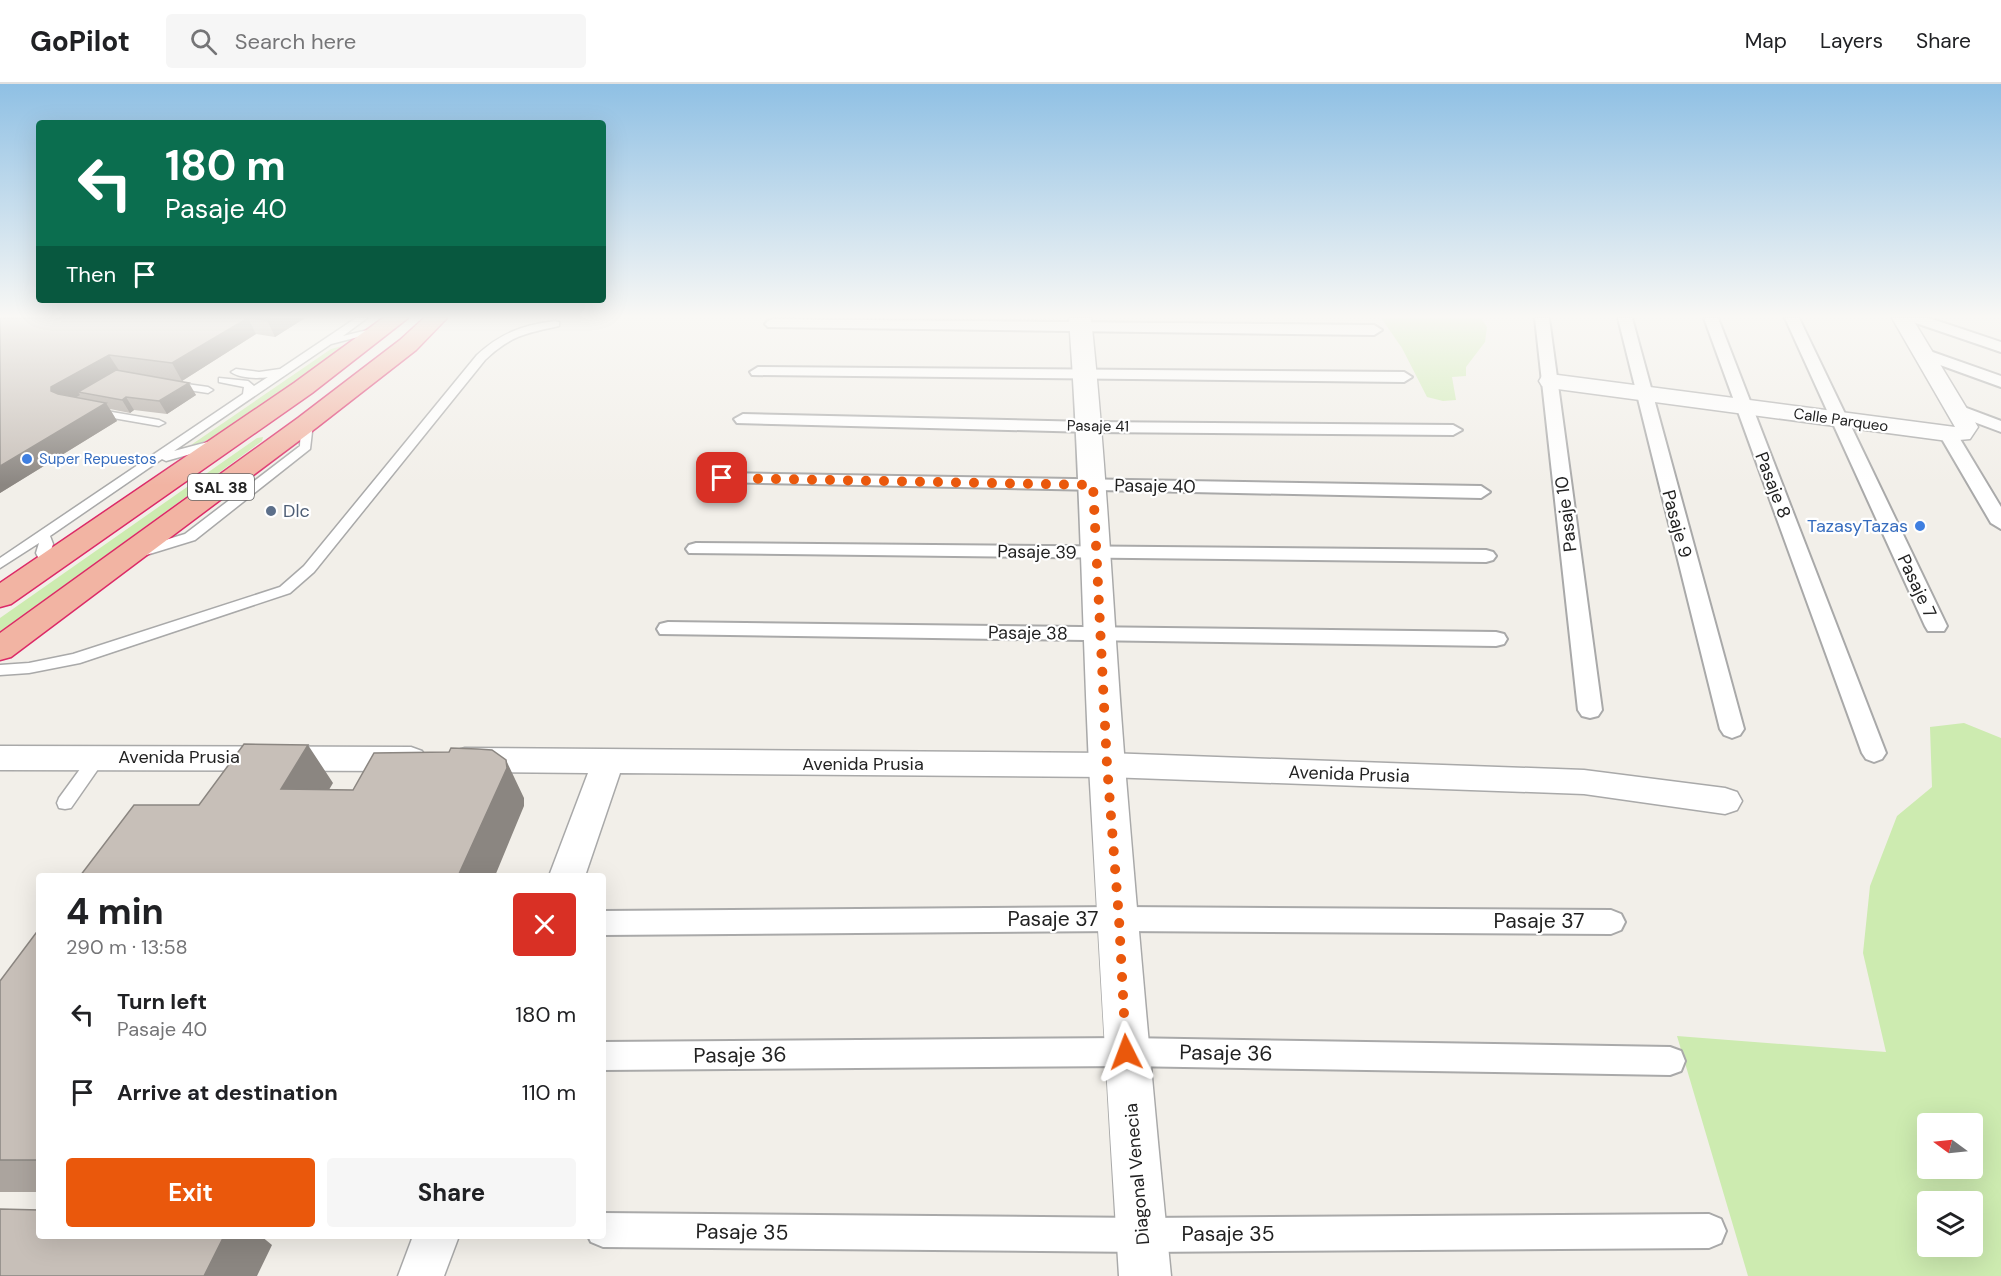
<!DOCTYPE html>
<html lang="en">
<head>
<meta charset="utf-8">
<style>
	:root { --surface:#fff; --page:#f6f6f6; --text:#202124; --muted:#757577; --line:#e0e0e0; --accent:#ea580c }
	body { margin:0; font-family:"DM Sans",sans-serif; background:var(--page); color:var(--text); height:100vh; display:flex; flex-direction:column; font-size:22px; white-space:nowrap }
	* { box-sizing:border-box; margin:0 }
	p { font-size:20px; color:var(--muted) }
	.icon { flex:none; width:33px; height:33px; fill:none; stroke:currentColor; stroke-width:2; stroke-linecap:round; stroke-linejoin:round }
	.map { position:relative; flex:1; overflow:hidden }
	.details { position:absolute; left:36px; top:789px; width:570px; height:366px; display:flex; flex-direction:column; background:var(--surface); border-radius:6px; box-shadow:0 6px 24px #0002 }
	.details>* { flex:none }
	.top-card { position:absolute; left:36px; top:36px; width:570px; height:183px; border-radius:6px; box-shadow:0 6px 24px #0002; background:#0b6e4f; color:#fff; overflow:hidden }
	.needle { width:39px; rotate:285deg }
	.buttons { position:absolute; left:1917px; top:1029px; display:grid; gap:12px }
	.buttons a { display:grid; place-items:center; width:66px; height:66px; border-radius:6px; background:var(--surface); box-shadow:0 6px 24px #0002; font-size:30px }
	.pin { position:absolute; display:grid; place-items:center; width:51px; height:51px; color:#fff; margin:-26px; border-radius:12px; box-shadow:0 3px 9px #0006 }
	.me { position:absolute; width:66px; margin:-33px; rotate:357deg; stroke-linejoin:round; filter:drop-shadow(0 0 4px #0008) }
	.turn { display:flex; align-items:center; gap:21px; height:126px; padding:0 30px; font-size:27px }
	.turn .icon { width:78px; height:78px; stroke-width:2.5 }
	.turn b { display:block; font-size:42px; line-height:51px }
	.then { display:flex; align-items:center; height:57px; padding:0 30px; background:#0003; gap:12px; font-size:22px }
	.round { display:grid; place-items:center; flex:none; width:63px; height:63px; border-radius:6px; background:var(--page) }
	.head { display:flex; align-items:center; justify-content:space-between; height:102px; padding:0 30px }
	h1 { font-size:36px; font-weight:700; line-height:45px }
	.action { display:flex; gap:12px; margin-top:auto; padding:12px 30px }
	.action a { flex:1; height:69px; border-radius:6px; background:var(--accent); color:#fff; font-size:24px; font-weight:700; line-height:69px; text-align:center }
	.action a+a { background:var(--page); color:var(--text) }
	ul { padding:0; list-style:none }
	li { display:flex; align-items:center; gap:18px; height:78px; padding:0 30px }
	li div { flex:1 }
	li b { display:block; font-size:22px }
	li em { font-style:normal }
	header { display:flex; align-items:center; gap:36px; box-sizing:border-box; height:84px; padding:0 30px; background:var(--surface); border-bottom:2px solid var(--line) }
	header strong { font-size:28px }
	nav { display:flex; gap:33px; margin-inline-start:auto; font-size:21px }
	.search { width:420px; height:54px; background:var(--page); display:flex; align-items:center; gap:15px; box-sizing:border-box; padding:0 21px; border-radius:6px; color:var(--muted); font-size:22px }
	.map>svg:first-child { display:block }
	.grass { fill:#cdebb0; fill-rule:evenodd }
	.lines { fill:none; stroke-linecap:round; stroke-linejoin:round }
	.service-casing { stroke:#a9a9a9; stroke-width:3 }
	.pedestrian-casing { stroke:#a9a9a9; stroke-width:4 }
	.minor-casing { stroke:#a9a9a9; stroke-width:3 }
	.tertiary-casing { stroke:#a9a9a9; stroke-width:3 }
	.trunk-casing { stroke:#dc2a67; stroke-width:3 }
	.service { fill:#fff; fill-rule:evenodd }
	.pedestrian { fill:#fff; fill-rule:evenodd }
	.minor { fill:#fff; fill-rule:evenodd }
	.tertiary { fill:#fff; fill-rule:evenodd }
	.trunk { fill:#f2b4a3; fill-rule:evenodd }
	.wall { fill:#aba49e }
	.shaded-wall { fill:#8b8681 }
	.building { fill:#c7bfb8; stroke:#8b8681; stroke-width:1.5 }
	.route { stroke:#ea580c; stroke-width:10; stroke-dasharray:0 18 }
	.shop-dot { fill:#3f7fe0; stroke:#fff; stroke-width:2 }
	.service-dot { fill:#5c6f8a; stroke:#fff; stroke-width:2 }
	.labels { text-anchor:middle; dominant-baseline:central; stroke-width:4.5; stroke-linejoin:round; paint-order:stroke }
	.far-street-label { font-size:15px; fill:#222; stroke:#fff }
	.far-shop-label { font-size:15px; fill:#366cbe; stroke:#fff; text-anchor:start }
	.shield { fill:#fff; stroke:#646464; stroke-width:1.5 }
	.shield-label { font-size:16px; font-weight:bold; fill:#222 }
	.street-label { font-size:18px; fill:#222; stroke:#fff }
	.service-label { font-size:18px; fill:#4e5e75; stroke:#fff; text-anchor:start }
	.shop-label { font-size:18px; fill:#366cbe; stroke:#fff; text-anchor:end }
	.near-street-label { font-size:21px; fill:#222; stroke:#fff }
</style>
</head>
<body>
<header>
<strong>GoPilot</strong>
<div class="search"><svg class="icon" aria-label="search" viewBox="0 0 24 24"><circle cx="10" cy="10" r="6"/><path d="M15 15l6 6"/></svg>Search here</div>
<nav><a>Map</a><a>Layers</a><a>Share</a></nav>
</header>
<div class="map">
<svg width="2001" height="1192" viewBox="0 0 2001 1192">
	<rect width="100%" height="100%" fill="#f2efe9"/>
	<!-- grass -->
	<path class="grass" d="M 1381,234 L 1481,234 L 1487,243 L 1485,258 L 1466,283 L 1466,292 L 1452,293 L 1456,316 L 1443,317 L 1427,313 L 1402,264 Z
		M 354,259 L 213,355 L 191,361 L 331,265 Z
		M 263,353 L 262,357 L 0,549 L 0,534 L 257,354 Z
		M 1964,639 L 2001,654 L 2001,1192 L 1748,1192 L 1677,952 L 1886,968 L 1863,869 L 1870,802 L 1897,732 L 1932,703 L 1930,643 ZM 1928,1040 L 1972,1040 L 1972,1084 L 1928,1084 ZM 1928,1118 L 1972,1118 L 1972,1162 L 1928,1162 Z"/>
	<g class="lines">
		<defs>
			<path id="service" d="M 356,234 L 367,234 L 343,252 L 380,243 L 385,246 L 331,260 L 174,367 L 215,356 L 219,358 L 219,362 L 166,377 L 162,375 L 50,452 L 53,460 L 50,469 L 55,480 L 53,483 L 48,484 L 43,483 L 36,469 L 39,459 L 0,484 L 0,474 L 243,310 L 244,303 L 219,298 L 219,294 L 248,297 L 254,302 L 268,293 C 257,295 240,294 231,288 L 236,285 L 259,288 L 280,285 Z
				M 555,237 L 559,238 L 559,242 C 526,249 510,252 485,276 L 314,488 L 290,509 L 80,579 L 29,589 L 0,591 L 0,581 L 29,579 L 73,570 L 280,503 L 304,482 L 477,271 C 501,249 523,241 555,237 Z
				M 172,298 L 208,303 L 213,306 L 208,309 L 168,303 L 168,299 Z
				M 94,325 L 159,336 L 165,339 L 159,342 L 90,330 L 90,326 Z
				M 307,336 L 313,339 L 310,365 L 195,456 L 143,472 L 133,472 L 131,469 L 133,466 L 185,450 L 300,362 L 301,339 Z
				M 97,668 L 103,670 L 105,674 L 103,678 L 71,724 L 65,725 L 59,724 L 57,719 L 59,714 L 91,670 Z"/>
			<path id="pedestrian" d="M 1535,234 L 1549,234 L 1602,626 L 1598,632 L 1590,634 L 1582,632 L 1578,626 Z
				M 1618,234 L 1632,234 L 1744,645 L 1740,651 L 1732,654 L 1724,651 L 1720,645 Z
				M 1704,234 L 1718,234 L 1886,669 L 1882,675 L 1874,678 L 1866,675 L 1862,669 Z
				M 1785,234 L 1799,234 L 1947,542 L 1944,547 L 1928,547 L 1925,542 Z
				M 1908,234 L 1929,234 L 2001,258 L 2001,268 L 1910,237 Z
				M 773,235 L 1374,241 L 1382,246 L 1374,251 L 768,243 L 765,240 L 768,237 Z
				M 1924,265 L 2001,292 L 2001,303 L 1918,273 L 1916,270 L 1918,267 Z
				M 758,283 L 1404,288 L 1412,293 L 1404,298 L 752,291 L 750,288 Z
				M 1956,320 L 2001,337 L 2001,348 L 1950,329 L 1948,325 Z
				M 743,330 L 1090,338 L 1453,341 L 1462,346 L 1453,351 L 1090,348 L 737,339 L 734,335 Z
				M 1948,345 L 1957,350 L 2001,423 L 2001,445 L 1991,439 L 1939,350 Z
				M 722,389 L 1481,402 L 1490,408 L 1481,414 L 716,398 L 713,394 Z
				M 696,459 L 1486,466 L 1493,468 L 1496,472 L 1493,476 L 1486,478 L 689,469 L 686,465 L 689,461 Z
				M 668,538 L 1496,548 L 1504,550 L 1507,555 L 1504,560 L 1496,562 L 660,550 L 657,545 L 660,540 Z
				M 1119,823 L 1611,826 L 1621,830 L 1625,838 L 1621,846 L 1611,850 L 1119,847 L 603,851 L 603,827 Z
				M 1126,954 L 1670,963 L 1681,967 L 1685,977 L 1681,987 L 1670,991 L 1126,982 L 603,986 L 603,958 Z
				M 603,1129 L 1143,1134 L 1709,1130 L 1721,1135 L 1726,1147 L 1721,1159 L 1709,1164 L 1143,1168 L 603,1163 L 591,1158 L 588,1152 L 603,1152 Z"/>
			<path id="minor" d="M 1892,234 L 1912,234 L 1978,343 L 1970,355 L 1948,357 L 1550,304 L 1542,302 L 1539,297 L 1542,292 L 1550,290 L 1955,343 Z
				M 0,662 L 411,663 L 422,667 L 427,675 L 422,683 L 411,687 L 0,686 Z
				M 465,664 L 1107,669 L 1584,686 L 1725,704 L 1737,708 L 1742,717 L 1737,726 L 1725,730 L 1584,710 L 1107,693 L 620,689 L 585,792 L 549,792 L 588,689 L 465,688 L 454,685 L 449,676 L 454,667 Z
				M 413,1152 L 459,1152 L 444,1192 L 398,1192 Z"/>
			<path id="tertiary" d="M 1069,234 L 1091,234 C 1107,383 1113,533 1125,682 C 1139,852 1154,1022 1171,1192 L 1119,1192 C 1108,1022 1098,852 1089,682 C 1082,532 1080,383 1069,234 Z"/>
			<path id="trunk" d="M 383,234 L 408,234 L 312,309 L 11,520 L 0,523 L 0,499 L 294,299 Z
				M 424,234 L 447,234 L 416,266 L 316,344 L 11,573 L 0,576 L 0,549 L 298,334 L 400,256 Z"/>
		</defs>
		<!-- service casing -->
		<use href="#service" class="service-casing"/>
		<!-- pedestrian casing -->
		<use href="#pedestrian" class="pedestrian-casing"/>
		<!-- minor casing -->
		<use href="#minor" class="minor-casing"/>
		<!-- tertiary casing -->
		<use href="#tertiary" class="tertiary-casing"/>
		<!-- trunk casing -->
		<use href="#trunk" class="trunk-casing"/>
		<!-- service -->
		<use href="#service" class="service"/>
		<!-- pedestrian -->
		<use href="#pedestrian" class="pedestrian"/>
		<!-- minor -->
		<use href="#minor" class="minor"/>
		<!-- tertiary -->
		<use href="#tertiary" class="tertiary"/>
		<!-- trunk -->
		<use href="#trunk" class="trunk"/>
	</g>
	<!-- wall -->
	<path class="wall" d="M 0,234 L 305,234 L 275,253 L 256,250 L 182,297 L 196,311 L 167,330 L 134,326 L 130,329 L 110,325 L 117,337 L 0,409 Z
		M 39,845 L 39,1108 L 0,1108 L 0,897 Z"/>
	<!-- shaded-wall -->
	<path class="shaded-wall" d="M 248,234 L 256,250 L 182,297 L 172,279 Z
		M 271,234 L 305,234 L 275,253 L 267,236 Z
		M 109,271 L 120,288 L 78,308 L 80,311 L 63,321 L 51,307 L 51,303 Z
		M 189,299 L 196,311 L 167,330 L 159,317 Z
		M 126,313 L 134,326 L 130,329 L 122,316 Z
		M 106,319 L 117,337 L 0,409 L 0,382 Z
		M 308,661 L 333,699 L 307,743 L 281,705 Z
		M 506,676 L 524,714 L 524,722 L 495,792 L 458,792 Z
		M 224,1152 L 261,1152 L 272,1161 L 257,1192 L 204,1192 Z"/>
	<!-- building -->
	<path class="building" d="M 0,234 L 248,234 L 172,279 L 109,271 L 51,303 L 51,307 L 58,310 L 106,319 L 0,382 Z
		M 249,234 L 271,234 L 267,236 Z
		M 116,286 L 189,299 L 159,317 L 126,313 L 122,316 L 78,308 Z
		M 244,660 L 308,661 L 281,705 L 353,706 L 374,669 L 449,668 L 451,664 L 478,665 L 492,666 L 506,676 L 507,684 L 458,792 L 80,792 L 134,721 L 199,721 Z
		M 39,845 L 39,1076 L 0,1076 L 0,897 Z
		M 0,1125 L 39,1126 L 39,1152 L 224,1152 L 204,1192 L 0,1192 Z"/>
	<!-- sky -->
	<linearGradient id="sky" x2="0" y2="1"><stop stop-color="#8fc0e4"/><stop offset="0.58" stop-color="#f9f8f5"/><stop offset="1" stop-color="#f9f8f5" stop-opacity="0"/></linearGradient>
	<rect width="2001" height="401" fill="url(#sky)"/>
	<g class="lines">
		<!-- route -->
		<path class="route" d="M 722,394 L 1093,401 L 1107,681 L 1119,835 L 1126,968"/>
	</g>
	<!-- markers -->
	<g class="shop-dot">
		<circle cx="27" cy="375" r="6"/>
		<circle cx="1920" cy="442" r="6"/>
	</g>
	<circle class="service-dot" cx="271" cy="427" r="6"/>
	<g class="labels">
		<!-- far-street labels -->
		<g class="far-street-label">
			<text transform="translate(1841 336) rotate(8)">Calle Parqueo</text>
			<text transform="translate(1098 342) rotate(1)">Pasaje 41</text>
		</g>
		<!-- far-shop labels -->
		<g class="far-shop-label">
			<text x="39" y="375">Super Repuestos</text>
		</g>
		<!-- shield labels -->
		<rect class="shield" x="188" y="390" width="66" height="26" rx="4.5"/>
		<g class="shield-label">
			<text x="221" y="403">SAL 38</text>
		</g>
		<!-- street labels -->
		<g class="street-label">
			<text transform="translate(1773 401) rotate(69)">Pasaje 8</text>
			<text transform="translate(1155 402) rotate(1)">Pasaje 40</text>
			<text transform="translate(1566 430) rotate(-97)">Pasaje 10</text>
			<text transform="translate(1677 440) rotate(75)">Pasaje 9</text>
			<text transform="translate(1037 468) rotate(1)">Pasaje 39</text>
			<text transform="translate(1917 502) rotate(65)">Pasaje 7</text>
			<text transform="translate(1028 549) rotate(1)">Pasaje 38</text>
			<text x="179" y="673">Avenida Prusia</text>
			<text x="863" y="680">Avenida Prusia</text>
			<text transform="translate(1349 690) rotate(2)">Avenida Prusia</text>
			<text transform="translate(1137 1090) rotate(-95)">Diagonal Venecia</text>
		</g>
		<!-- service labels -->
		<g class="service-label">
			<text x="283" y="427">Dlc</text>
		</g>
		<!-- shop labels -->
		<g class="shop-label">
			<text x="1908" y="442">TazasyTazas</text>
		</g>
		<!-- near-street labels -->
		<g class="near-street-label">
			<text x="1053" y="835">Pasaje 37</text>
			<text x="1539" y="837">Pasaje 37</text>
			<text transform="translate(1226 969) rotate(1)">Pasaje 36</text>
			<text transform="translate(740 971) rotate(-1)">Pasaje 36</text>
			<text transform="translate(742 1148) rotate(1)">Pasaje 35</text>
			<text x="1228" y="1150">Pasaje 35</text>
		</g>
	</g>
</svg>
<div class="buttons">
<a><svg class="needle" viewBox="-14 -14 28 28"><path d="M0-13l5 13h-10z" fill="#e53935"/><path d="M0 13l5-13h-10z" fill="#757577"/></svg></a>
<a><svg class="icon" aria-label="layers" viewBox="0 0 24 24"><path d="M12 4l9 5-9 5-9-5zM3 14l9 5 9-5"/></svg></a>
</div>
<div class="pin" style="left:722px;top:394px;background:#d93025"><svg class="icon" aria-label="arrive" viewBox="0 0 24 24"><path d="M6 21V4h12l-3 4 3 4H6"/></svg></div>
<svg class="me" style="left:1126px;top:968px" viewBox="-20 -20 40 40"><path d="M0-17L14 15 0 8-14 15z" fill="#ea580c" stroke="#fff" stroke-width="4"/></svg>
<div class="top-card">
<div class="turn"><svg class="icon" aria-label="left" viewBox="0 0 24 24"><path d="M17 20v-9H6M10 6l-5 5 5 5"/></svg><div><b>180 m</b>Pasaje 40</div></div>
<div class="then">Then<svg class="icon" aria-label="arrive" viewBox="0 0 24 24"><path d="M6 21V4h12l-3 4 3 4H6"/></svg></div>
</div>
<section class="details">
<div class="head"><div><h1>4 min</h1><p>290 m · 13:58</p></div><a class="round" style="background:#d93025;color:#fff"><svg class="icon" aria-label="close" viewBox="0 0 24 24"><path d="M6 6l12 12M18 6L6 18"/></svg></a></div>
<ul>
<li><svg class="icon" aria-label="left" viewBox="0 0 24 24"><path d="M17 20v-9H6M10 6l-5 5 5 5"/></svg><div><b>Turn left</b><p>Pasaje 40</p></div><em>180 m</em></li>
<li><svg class="icon" aria-label="arrive" viewBox="0 0 24 24"><path d="M6 21V4h12l-3 4 3 4H6"/></svg><div><b>Arrive at destination</b></div><em>110 m</em></li>
</ul>
<div class="action"><a>Exit</a><a>Share</a></div>
</section>
</div>
</body>
</html>
